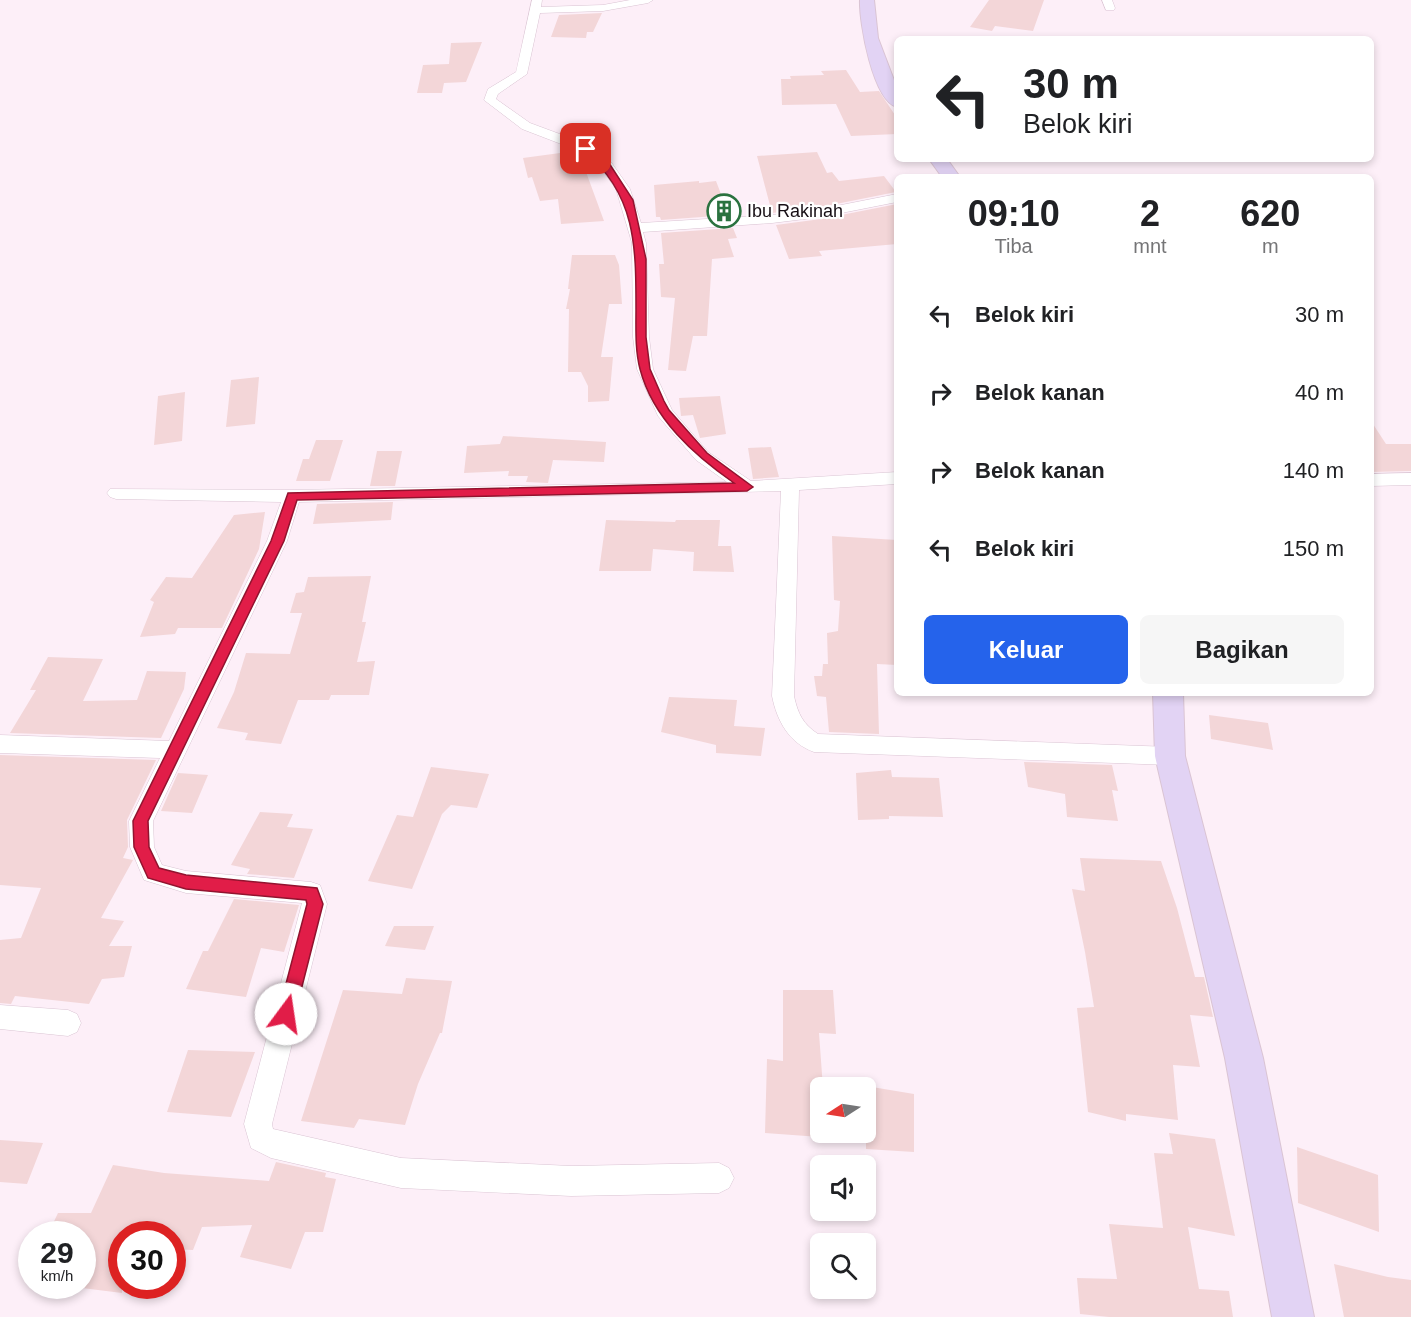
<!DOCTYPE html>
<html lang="id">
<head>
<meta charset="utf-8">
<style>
	:root { --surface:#fff; --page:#f6f6f6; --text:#202124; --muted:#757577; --accent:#2563eb }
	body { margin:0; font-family:Helvetica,sans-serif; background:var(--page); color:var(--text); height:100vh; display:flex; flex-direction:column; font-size:22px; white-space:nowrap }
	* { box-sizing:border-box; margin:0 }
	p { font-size:20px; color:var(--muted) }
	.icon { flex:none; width:33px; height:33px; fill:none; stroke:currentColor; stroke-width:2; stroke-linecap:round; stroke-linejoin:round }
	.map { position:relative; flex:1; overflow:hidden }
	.details { position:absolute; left:894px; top:174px; width:480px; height:522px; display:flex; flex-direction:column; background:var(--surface); border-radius:9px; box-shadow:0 3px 9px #0003 }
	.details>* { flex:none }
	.guide { position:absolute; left:894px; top:36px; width:480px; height:126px; border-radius:9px; box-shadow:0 3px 9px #0003; background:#fff; color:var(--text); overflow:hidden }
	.needle { width:39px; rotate:258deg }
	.buttons { position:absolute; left:810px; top:1077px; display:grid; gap:12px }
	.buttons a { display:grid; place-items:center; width:66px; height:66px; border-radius:9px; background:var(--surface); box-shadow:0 3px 9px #0003; font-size:30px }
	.speed { position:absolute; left:18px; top:1221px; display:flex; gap:12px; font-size:30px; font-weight:700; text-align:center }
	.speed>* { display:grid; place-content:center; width:78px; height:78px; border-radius:50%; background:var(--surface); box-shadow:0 3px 9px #0003; line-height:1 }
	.speed small { font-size:15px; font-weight:400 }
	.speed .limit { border:9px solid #d22; background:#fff; color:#111 }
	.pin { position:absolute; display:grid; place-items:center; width:51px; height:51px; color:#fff; margin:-26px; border-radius:12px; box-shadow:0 3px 9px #0006 }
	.me { position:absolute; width:66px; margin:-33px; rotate:14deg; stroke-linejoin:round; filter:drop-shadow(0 0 4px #0008) }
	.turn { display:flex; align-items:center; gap:21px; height:126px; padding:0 30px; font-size:27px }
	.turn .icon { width:78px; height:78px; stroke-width:2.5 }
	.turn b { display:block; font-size:42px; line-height:51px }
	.eta { display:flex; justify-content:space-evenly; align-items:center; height:102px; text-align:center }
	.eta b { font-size:36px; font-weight:600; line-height:42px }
	.primary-button { display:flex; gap:12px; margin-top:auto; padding:12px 30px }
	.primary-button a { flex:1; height:69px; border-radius:9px; background:var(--accent); color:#fff; font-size:24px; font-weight:600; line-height:69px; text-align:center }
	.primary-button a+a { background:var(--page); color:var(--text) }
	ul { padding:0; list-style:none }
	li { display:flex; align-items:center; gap:18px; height:78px; padding:0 30px }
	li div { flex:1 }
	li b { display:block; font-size:22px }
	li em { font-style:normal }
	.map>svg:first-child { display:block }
	.building { fill:#f3d6d8 }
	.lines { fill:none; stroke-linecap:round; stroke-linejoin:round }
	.street-casing { stroke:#dac4d3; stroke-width:1 }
	.secondary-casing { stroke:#dac4d3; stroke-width:2 }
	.street { fill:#fff; fill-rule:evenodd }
	.secondary { fill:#e2d3f4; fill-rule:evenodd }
	.route { fill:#e11d48; stroke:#92132f; stroke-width:1.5 }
	.labels { text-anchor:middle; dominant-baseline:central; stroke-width:4.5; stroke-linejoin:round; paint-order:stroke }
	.far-poi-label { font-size:18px; fill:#170f15; stroke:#fff; text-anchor:start }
</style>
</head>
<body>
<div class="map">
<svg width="1411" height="1317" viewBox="0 0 1411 1317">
	<rect width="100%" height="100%" fill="#fdeff8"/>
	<!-- building -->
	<path class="building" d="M 989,0 L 1044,0 L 1033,31 L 995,26 L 992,31 L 970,27 Z
		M 602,13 L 593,32 L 587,32 L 586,38 L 551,37 L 559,15 Z
		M 482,42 L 466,82 L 444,83 L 442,93 L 417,93 L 423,65 L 449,64 L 451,43 Z
		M 846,70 L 860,92 L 879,91 L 897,118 L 897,134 L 851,136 L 836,104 L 782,105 L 781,79 L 791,79 L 790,76 L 824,75 L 821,71 Z
		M 817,152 L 827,173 L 832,172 L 839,181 L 884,176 L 896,192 L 821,207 L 772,213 L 757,156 Z
		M 560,153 L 564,163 L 582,161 L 604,221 L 561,224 L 558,199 L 540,201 L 532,177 L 528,178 L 523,158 Z
		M 699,181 L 699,183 L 716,181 L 729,215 L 661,220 L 660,217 L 656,217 L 654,185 Z
		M 897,204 L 897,244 L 819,251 L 822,256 L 789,259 L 776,225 L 821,219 Z
		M 733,228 L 737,238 L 728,239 L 734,257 L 712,259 L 707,336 L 693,336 L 686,371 L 668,370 L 675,298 L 661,297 L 659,264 L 664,264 L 661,233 Z
		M 572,255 L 615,255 L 619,265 L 622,304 L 609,304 L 601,357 L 613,357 L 609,401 L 588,402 L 588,386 L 581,372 L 568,372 L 569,309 L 566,309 L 570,289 L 568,289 Z
		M 259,377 L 255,424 L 226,427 L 231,380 Z
		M 185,392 L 182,441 L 154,445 L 158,396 Z
		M 720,396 L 726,434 L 700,438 L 693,415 L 681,416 L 679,398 Z
		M 1371,421 L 1386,444 L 1411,444 L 1411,471 L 1371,472 Z
		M 503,436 L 606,442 L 604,462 L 553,460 L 548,483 L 526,482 L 528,476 L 508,476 L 509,471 L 464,473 L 467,446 L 500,444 Z
		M 316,440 L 343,440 L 330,481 L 296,481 L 303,459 L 309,459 Z
		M 771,447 L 779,477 L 753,479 L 748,448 Z
		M 377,451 L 402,451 L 395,486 L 370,486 Z
		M 393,502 L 391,520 L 313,524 L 317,504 Z
		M 265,512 L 259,549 L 222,628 L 178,628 L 175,634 L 140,637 L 154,602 L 150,600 L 166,577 L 192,578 L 234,515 Z
		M 606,520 L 675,522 L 676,520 L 720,520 L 718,546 L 731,546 L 734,572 L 693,571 L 694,552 L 653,549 L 651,571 L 599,571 Z
		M 832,536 L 897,540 L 897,665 L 877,664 L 879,734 L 829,732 L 826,697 L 817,696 L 814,676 L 822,676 L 823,664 L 828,664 L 827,633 L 838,631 L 840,601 L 834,600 Z
		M 371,576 L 362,622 L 366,622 L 357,662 L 375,661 L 369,695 L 331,695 L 329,700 L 298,700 L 281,744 L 245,740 L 248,733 L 217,728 L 234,692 L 246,653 L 290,654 L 302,613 L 290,613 L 296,593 L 304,592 L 308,577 Z
		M 48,657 L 103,659 L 83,701 L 137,700 L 147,671 L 186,672 L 184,689 L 161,738 L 10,733 L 36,690 L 30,690 Z
		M 669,697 L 737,700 L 734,726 L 765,728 L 761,756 L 716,753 L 716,745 L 661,732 Z
		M 1209,715 L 1268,723 L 1273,750 L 1211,739 Z
		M 0,755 L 156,760 L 127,820 L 128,847 L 123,858 L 133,860 L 101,918 L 124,921 L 109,946 L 132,946 L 124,977 L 102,979 L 89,1004 L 15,996 L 11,1004 L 0,1003 L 0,940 L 21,938 L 41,888 L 0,885 Z
		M 1024,762 L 1112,765 L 1118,791 L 1112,790 L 1118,821 L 1067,817 L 1065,794 L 1028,787 Z
		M 431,767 L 489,774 L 477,808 L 451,805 L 442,814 L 412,889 L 368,881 L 397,815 L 413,817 Z
		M 891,770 L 892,777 L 939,778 L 943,817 L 889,816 L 889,819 L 858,820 L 856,773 Z
		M 178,773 L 208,775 L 192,813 L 161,811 Z
		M 260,812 L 293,814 L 287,827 L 313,829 L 294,878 L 247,874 L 250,869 L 231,865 Z
		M 1080,858 L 1161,861 L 1177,908 L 1195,977 L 1204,977 L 1213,1017 L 1190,1015 L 1200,1067 L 1173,1065 L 1178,1120 L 1126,1114 L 1126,1121 L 1088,1112 L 1077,1008 L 1094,1007 L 1085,952 L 1072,889 L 1085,891 Z
		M 234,899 L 299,905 L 284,952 L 261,948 L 246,997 L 186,989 L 203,951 L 208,951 Z
		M 394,926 L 434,926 L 425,950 L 385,946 Z
		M 406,978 L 452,981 L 442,1033 L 440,1033 L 418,1084 L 405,1125 L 359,1119 L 354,1128 L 301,1121 L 343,990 L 402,994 Z
		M 783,990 L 833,990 L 836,1034 L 819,1033 L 823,1088 L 820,1088 L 820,1137 L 765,1133 L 767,1059 L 783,1061 Z
		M 188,1050 L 255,1052 L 231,1117 L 167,1112 Z
		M 866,1086 L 914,1094 L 914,1152 L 866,1149 Z
		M 1169,1133 L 1215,1139 L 1235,1236 L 1188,1227 L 1199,1289 L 1229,1291 L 1233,1317 L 1109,1317 L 1080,1314 L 1077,1278 L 1117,1279 L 1109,1224 L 1163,1228 L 1154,1153 L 1173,1154 Z
		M 0,1140 L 43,1143 L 27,1184 L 0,1182 Z
		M 1297,1147 L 1378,1175 L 1379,1232 L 1298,1203 Z
		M 276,1162 L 326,1173 L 325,1177 L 336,1179 L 323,1232 L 305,1232 L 291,1269 L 240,1257 L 252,1225 L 202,1227 L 193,1250 L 172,1249 L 172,1234 L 122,1234 L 122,1293 L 82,1288 L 82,1234 L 48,1234 L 58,1213 L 91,1213 L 113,1165 L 164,1173 L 269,1181 Z
		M 1334,1264 L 1388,1277 L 1411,1280 L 1411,1317 L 1344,1317 Z"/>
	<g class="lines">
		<defs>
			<path id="street" d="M 532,0 L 542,0 L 541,7 L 603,5 L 630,0 L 653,0 L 648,3 L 603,11 L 540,13 L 527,74 L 498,94 L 496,99 L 530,123 L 592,146 L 611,162 L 630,189 L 641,223 L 772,215 L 821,209 L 897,194 L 897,202 L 821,217 L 772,223 L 643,232 L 646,243 L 649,337 L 653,369 L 672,410 L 708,452 L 751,481 L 897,472 L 897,484 L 799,490 L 794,696 C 798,714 803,724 818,734 L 1170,747 L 1178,750 L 1181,756 L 1178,762 L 1170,765 L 814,752 C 789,743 777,721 772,696 L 781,491 L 299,502 L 287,541 L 153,821 L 154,847 L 162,865 L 186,871 L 311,882 L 320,885 L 327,904 L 272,1124 L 273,1129 L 401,1158 L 571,1166 L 719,1163 L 729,1168 L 734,1178 L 729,1188 L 719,1193 L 571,1196 L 401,1188 L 271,1158 L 251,1148 L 244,1124 L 302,903 L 186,893 L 144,880 L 130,847 L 129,821 L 160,758 L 0,753 L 0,735 L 169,741 L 267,541 L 281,502 L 116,499 L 110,497 L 107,493 L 110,489 L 292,490 L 727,482 L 696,460 L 658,416 L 637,369 L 633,337 L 632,243 L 616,189 L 601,168 L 582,152 L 522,129 L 484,100 L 488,89 L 516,72 Z
				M 1102,0 L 1112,0 L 1115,8 L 1114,10 L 1106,10 Z
				M 1411,473 L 1411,485 L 1371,486 L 1371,474 Z
				M 0,1005 L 68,1010 L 77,1014 L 81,1023 L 77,1032 L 68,1036 L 0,1029 Z"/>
			<path id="secondary" d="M 860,0 L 874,0 L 878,38 L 897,88 L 897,107 C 873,101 859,22 860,0 Z
				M 929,159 L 947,159 L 960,177 L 942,177 Z
				M 1153,693 L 1183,693 L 1185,756 L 1263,1058 L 1314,1317 L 1272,1317 L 1225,1058 L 1155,756 Z"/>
		</defs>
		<!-- street casing -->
		<use href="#street" class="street-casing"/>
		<!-- secondary casing -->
		<use href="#secondary" class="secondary-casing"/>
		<!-- street -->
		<use href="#street" class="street"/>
		<!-- secondary -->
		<use href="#secondary" class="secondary"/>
	</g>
	<!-- route -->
	<path class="route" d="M 586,147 L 609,163 L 633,200 L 646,259 L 646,337 L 650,369 L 664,401 L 669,410 L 707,453 L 753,487 L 747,491 L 297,500 L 284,541 L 148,821 L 149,847 L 159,868 L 186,875 L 317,888 L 323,904 L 295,1014 L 293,1020 L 286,1022 L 280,1020 L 278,1014 L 307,904 L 306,900 L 186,889 L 148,878 L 134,847 L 133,821 L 271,541 L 288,493 L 734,483 C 694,455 653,419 640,369 C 635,350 636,329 636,309 C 636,246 636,194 584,151 L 582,149 Z"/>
	<!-- icons -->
	<defs>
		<symbol id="building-ring" viewBox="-11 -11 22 22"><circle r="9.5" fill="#fff" stroke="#2a723f" stroke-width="1.5"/><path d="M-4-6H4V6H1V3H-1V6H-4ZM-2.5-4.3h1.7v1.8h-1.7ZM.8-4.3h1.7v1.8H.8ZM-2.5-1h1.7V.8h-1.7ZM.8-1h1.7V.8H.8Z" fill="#2a723f"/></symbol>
	</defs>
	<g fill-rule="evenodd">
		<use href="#building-ring" x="705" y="192" width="38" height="38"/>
	</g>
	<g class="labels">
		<!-- far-poi labels -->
		<g class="far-poi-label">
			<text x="747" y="211">Ibu Rakinah</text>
		</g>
	</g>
</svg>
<div class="buttons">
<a><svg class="needle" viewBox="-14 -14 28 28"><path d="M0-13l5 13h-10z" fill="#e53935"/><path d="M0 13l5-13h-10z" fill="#757577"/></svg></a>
<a><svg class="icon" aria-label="sound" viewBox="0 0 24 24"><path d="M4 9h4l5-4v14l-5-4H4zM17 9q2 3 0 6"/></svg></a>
<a><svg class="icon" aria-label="search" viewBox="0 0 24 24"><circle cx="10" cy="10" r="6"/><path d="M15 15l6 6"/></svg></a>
</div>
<div class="speed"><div>29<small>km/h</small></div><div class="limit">30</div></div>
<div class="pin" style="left:586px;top:149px;background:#d93025"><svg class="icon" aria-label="arrive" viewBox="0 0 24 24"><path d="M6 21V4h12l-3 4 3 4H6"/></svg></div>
<svg class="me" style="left:286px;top:1014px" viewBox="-20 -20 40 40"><circle r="19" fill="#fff"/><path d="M0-13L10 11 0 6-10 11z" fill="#e11d48"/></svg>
<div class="guide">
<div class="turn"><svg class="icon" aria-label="left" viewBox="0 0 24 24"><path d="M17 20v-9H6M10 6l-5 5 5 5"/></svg><div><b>30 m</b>Belok kiri</div></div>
</div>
<section class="details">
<div class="eta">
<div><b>09:10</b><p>Tiba</p></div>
<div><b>2</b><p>mnt</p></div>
<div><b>620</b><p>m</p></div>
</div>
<ul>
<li><svg class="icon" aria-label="left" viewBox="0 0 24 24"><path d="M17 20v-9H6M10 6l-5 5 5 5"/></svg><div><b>Belok kiri</b></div><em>30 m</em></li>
<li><svg class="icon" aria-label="right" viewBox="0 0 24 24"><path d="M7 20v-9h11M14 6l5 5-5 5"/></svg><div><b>Belok kanan</b></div><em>40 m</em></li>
<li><svg class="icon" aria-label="right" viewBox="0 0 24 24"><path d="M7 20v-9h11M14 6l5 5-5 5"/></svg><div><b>Belok kanan</b></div><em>140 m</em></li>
<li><svg class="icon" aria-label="left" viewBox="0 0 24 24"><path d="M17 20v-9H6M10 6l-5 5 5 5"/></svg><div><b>Belok kiri</b></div><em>150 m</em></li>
</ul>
<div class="primary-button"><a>Keluar</a><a>Bagikan</a></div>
</section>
</div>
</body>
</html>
